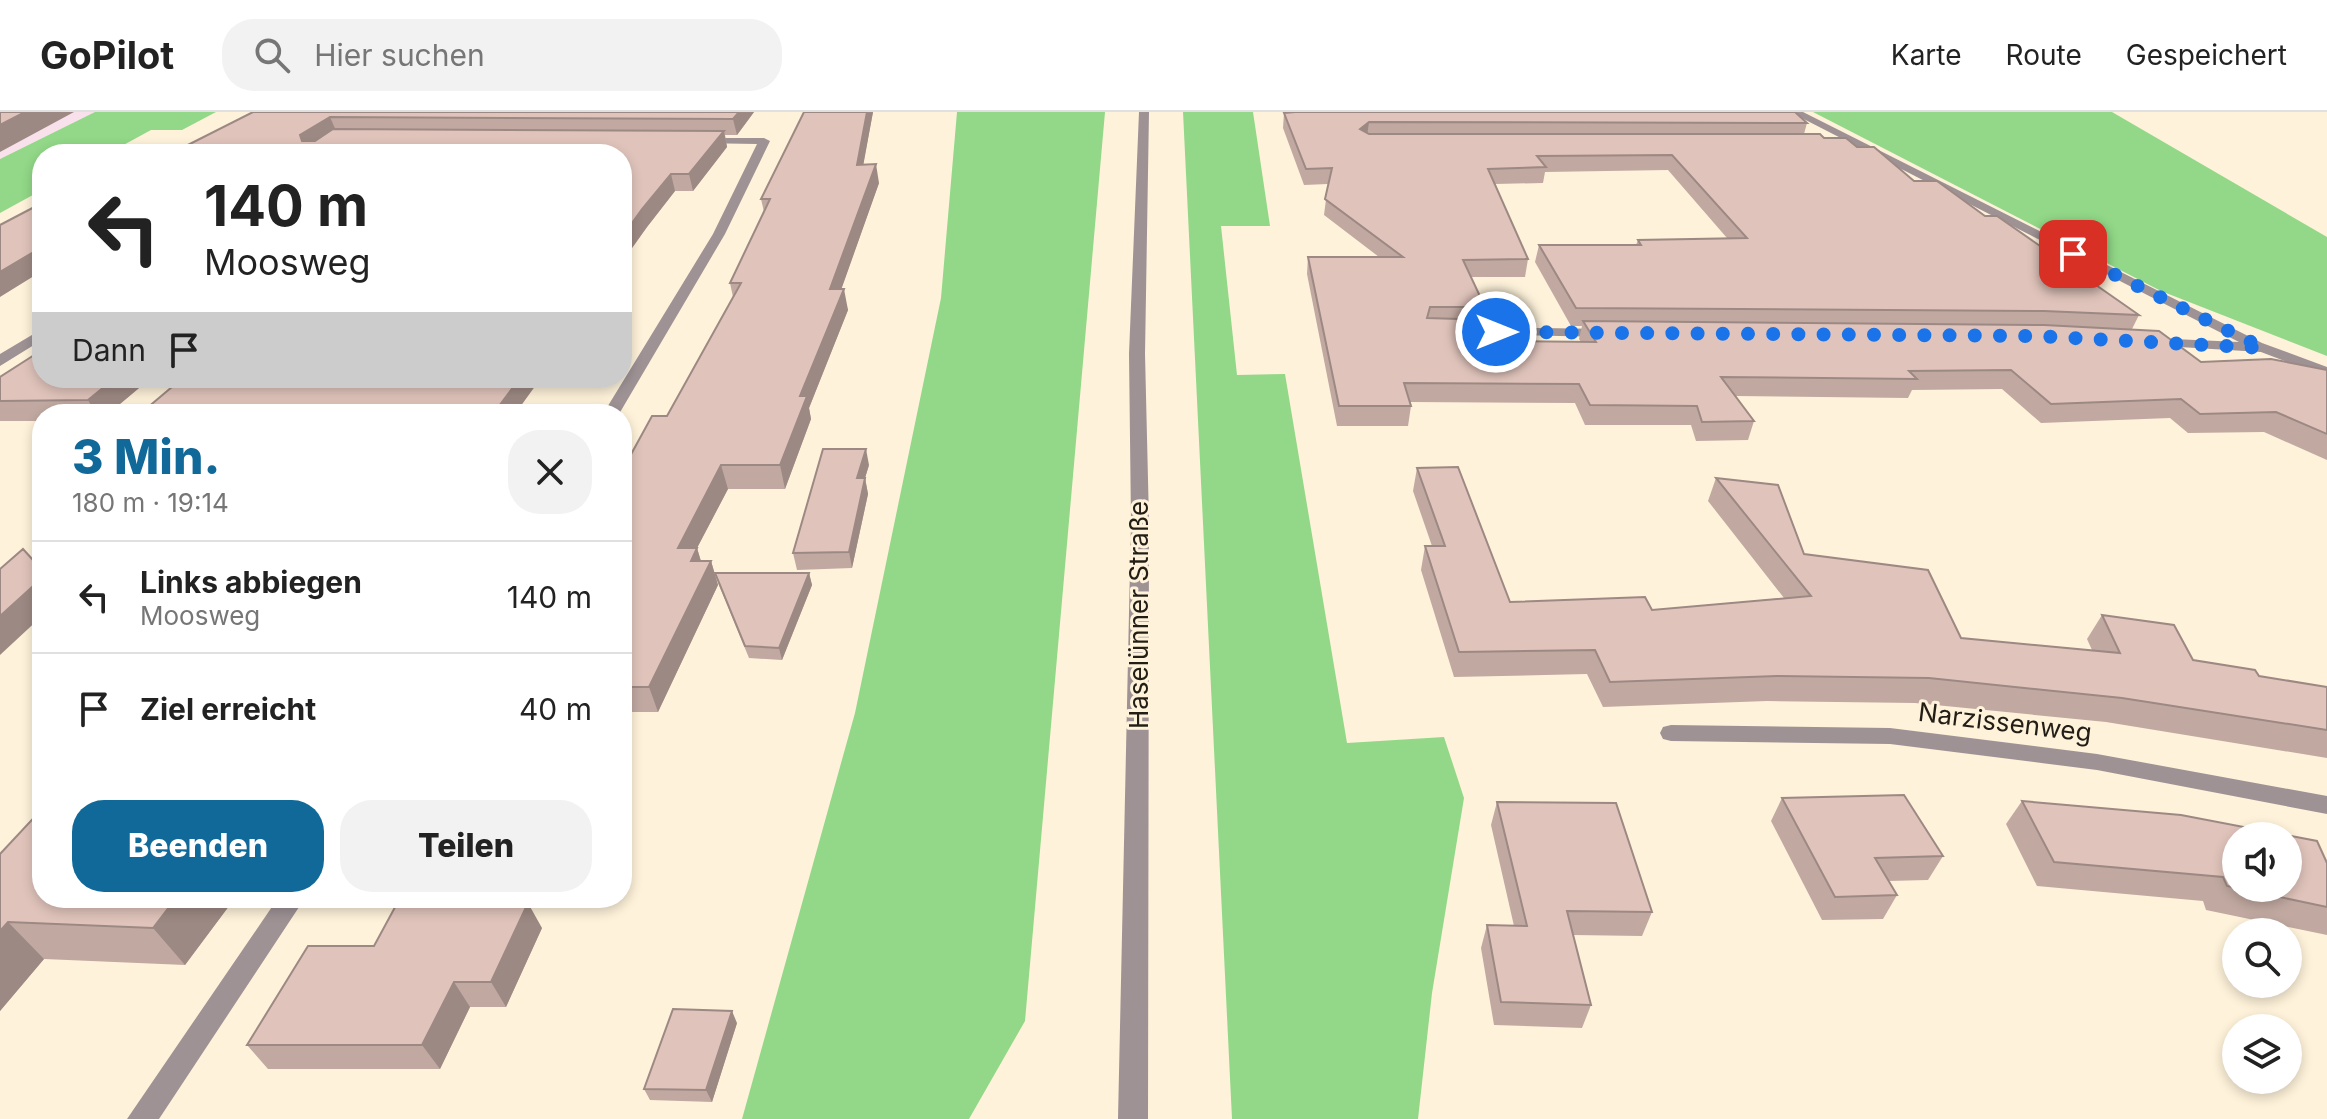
<!DOCTYPE html>
<html lang="de">
<head>
<meta charset="utf-8">
<style>
	:root { --surface:#fff; --page:#f2f2f2; --text:#222; --muted:#767676; --line:#e0e0e0; --accent:#116999 }
	body { margin:0; font-family:Inter,sans-serif; background:var(--page); color:var(--text); height:100vh; display:flex; flex-direction:column; font-size:30px; white-space:nowrap }
	* { box-sizing:border-box; margin:0 }
	p { font-size:26px; color:var(--muted) }
	.icon { flex:none; width:44px; height:44px; fill:none; stroke:currentColor; stroke-width:2; stroke-linecap:round; stroke-linejoin:round }
	.map { position:relative; flex:1; overflow:hidden }
	.sheet { position:absolute; left:32px; top:292px; width:600px; height:504px; display:flex; flex-direction:column; background:var(--surface); border-radius:32px; box-shadow:0 4px 12px #0003 }
	.sheet>* { flex:none }
	.banner { position:absolute; left:32px; top:32px; width:600px; height:244px; border-radius:32px; box-shadow:0 4px 12px #0003; background:#fff; color:var(--text); overflow:hidden }
	.buttons { position:absolute; left:2222px; top:710px; display:grid; gap:16px }
	.buttons a { display:grid; place-items:center; width:80px; height:80px; border-radius:50%; background:var(--surface); box-shadow:0 4px 12px #0003; font-size:40px }
	.pin { position:absolute; display:grid; place-items:center; width:68px; height:68px; color:#fff; margin:-34px; border-radius:16px; box-shadow:0 4px 12px #0006 }
	.me { position:absolute; width:88px; margin:-44px; rotate:90deg; stroke-linejoin:round; filter:drop-shadow(0 0 6px #0008) }
	.turn { display:flex; align-items:center; gap:28px; height:168px; padding:0 40px; font-size:36px }
	.turn .icon { width:104px; height:104px; stroke-width:2.5 }
	.turn b { display:block; font-size:56px; line-height:68px }
	.then { display:flex; align-items:center; height:76px; padding:0 40px; background:#0003; gap:16px; font-size:30px }
	.round { display:grid; place-items:center; flex:none; width:84px; height:84px; border-radius:32px; background:var(--page) }
	.headline { display:flex; align-items:center; justify-content:space-between; height:136px; padding:0 40px }
	h1 { font-size:48px; font-weight:800; line-height:60px; color:var(--accent) }
	.button { display:flex; gap:16px; margin-top:auto; padding:16px 40px }
	.button a { flex:1; height:92px; border-radius:32px; background:var(--accent); color:#fff; font-size:32px; font-weight:800; line-height:92px; text-align:center }
	.button a+a { background:var(--page); color:var(--text) }
	ul { padding:0; list-style:none }
	li { display:flex; align-items:center; gap:24px; height:112px; padding:0 40px; border-top:2px solid var(--line) }
	li div { flex:1 }
	li b { display:block; font-size:30px }
	li em { font-style:normal }
	header { display:flex; align-items:center; gap:48px; box-sizing:border-box; height:112px; padding:0 40px; background:var(--surface); border-bottom:2px solid var(--line) }
	header strong { font-size:38px }
	nav { display:flex; gap:44px; margin-inline-start:auto; font-size:28px }
	.search { width:560px; height:72px; background:var(--page); display:flex; align-items:center; gap:20px; box-sizing:border-box; padding:0 28px; border-radius:32px; color:var(--muted); font-size:30px }
	.map>svg:first-child { display:block }
	.commercial { fill:#f9e1ec }
	.forest { fill:#92d888 }
	.lines { fill:none; stroke-linecap:round; stroke-linejoin:round }
	.minor { fill:#9e9295; fill-rule:evenodd }
	.tertiary { fill:#9e9295; fill-rule:evenodd }
	.wall { fill:#c1a9a1; fill-rule:evenodd }
	.shaded-wall { fill:#9d8983 }
	.building { fill:#e0c4bb; stroke:#9d8983; stroke-width:2; fill-rule:evenodd }
	.route { stroke:#1a73e8; stroke-width:14; stroke-dasharray:0 25.2 }
	.labels { text-anchor:middle; dominant-baseline:central; stroke-width:6; stroke-linejoin:round; paint-order:stroke }
	.street-label { font-size:26px; fill:#221e15; stroke:#fef2da }
</style>
</head>
<body>
<header>
<strong>GoPilot</strong>
<div class="search"><svg class="icon" aria-label="search" viewBox="0 0 24 24"><circle cx="10" cy="10" r="6"/><path d="M15 15l6 6"/></svg>Hier suchen</div>
<nav><a>Karte</a><a>Route</a><a>Gespeichert</a></nav>
</header>
<div class="map">
<svg width="2327" height="1007" viewBox="0 0 2327 1007">
	<rect width="100%" height="100%" fill="#fef2da"/>
	<!-- commercial -->
	<path class="commercial" d="M 0,0 L 95,0 L 0,47 Z"/>
	<!-- forest -->
	<path class="forest" d="M 95,0 L 216,0 L 182,18 L 151,18 L 107,42 L 42,42 L 42,78 L 0,101 L 0,47 Z
		M 957,0 L 1105,0 L 1025,909 L 969,1007 L 742,1007 L 855,601 L 941,186 Z
		M 1183,0 L 1253,0 L 1270,114 L 1221,114 L 1237,263 L 1285,262 L 1347,631 L 1444,625 L 1464,686 L 1432,881 L 1418,1007 L 1232,1007 Z
		M 1813,0 L 2112,0 L 2327,125 L 2327,244 L 2161,179 Z"/>
	<g class="lines">
		<!-- minor -->
		<path class="minor" d="M 1790,0 L 1803,0 L 2262,231 L 2327,255 L 2327,265 L 2261,240 L 2147,233 L 2145,230 L 2152,226 L 2239,230 Z
			M 700,26 L 764,26 L 770,29 L 725,122 L 619,302 L 603,302 L 713,122 L 757,32 L 696,31 L 696,27 Z
			M 1472,215 L 1608,217 L 1615,221 L 1608,225 L 1467,222 L 1467,216 Z
			M 42,217 L 42,228 L 0,254 L 0,242 Z
			M 1671,613 L 1890,616 L 2097,642 L 2327,684 L 2327,702 L 2097,658 L 1890,632 L 1671,629 L 1663,627 L 1660,621 L 1663,615 Z
			M 278,786 L 305,786 L 159,1007 L 127,1007 Z"/>
		<!-- tertiary -->
		<path class="tertiary" d="M 1139,0 L 1149,0 L 1145,242 L 1149,409 L 1148,1007 L 1118,1007 L 1131,409 L 1129,242 Z"/>
	</g>
	<!-- wall -->
	<path class="wall" d="M 253,0 L 754,0 L 737,23 L 725,23 L 727,35 L 693,79 L 675,79 L 647,115 L 622,150 L 622,42 L 170,42 Z
		M 804,0 L 873,0 L 863,53 L 879,71 L 841,177 L 848,198 L 809,296 L 811,307 L 785,377 L 728,377 L 697,436 L 701,449 L 711,449 L 718,473 L 658,600 L 622,600 L 622,357 L 667,304 L 733,185 L 730,171 L 764,100 L 761,87 Z
		M 1284,1 L 1807,11 L 1804,22 L 1824,26 L 1857,35 L 1914,69 L 1985,104 L 2139,203 L 2132,217 L 2201,250 L 2327,258 L 2327,348 L 2264,320 L 2188,321 L 2170,306 L 2041,311 L 2002,277 L 1912,278 L 1908,286 L 1736,284 L 1754,309 L 1748,328 L 1696,329 L 1691,313 L 1585,313 L 1575,291 L 1410,290 L 1411,294 L 1408,314 L 1337,314 L 1307,162 L 1308,145 L 1379,145 L 1324,103 L 1328,72 L 1304,73 L 1283,16 ZM 1668,58 L 1727,126 L 1638,128 L 1636,133 L 1539,133 L 1535,150 L 1571,214 L 1582,214 L 1579,227 L 1581,230 L 1502,229 L 1483,208 L 1485,195 L 1471,165 L 1525,165 L 1528,147 L 1495,72 L 1543,71 L 1545,60 Z
		M 0,265 L 42,266 L 151,266 L 108,302 L 42,302 L 42,309 L 0,309 Z
		M 869,353 L 865,366 L 868,382 L 852,456 L 797,458 L 793,441 Z
		M 1417,356 L 1510,490 L 1652,498 L 1784,486 L 1708,389 L 1716,366 L 1804,442 L 1961,526 L 2092,538 L 2087,527 L 2102,503 L 2193,548 L 2259,564 L 2327,575 L 2327,646 L 2106,610 L 1915,591 L 1767,589 L 1603,595 L 1587,562 L 1454,565 L 1421,458 L 1425,434 L 1432,434 L 1413,379 Z
		M 715,461 L 809,461 L 812,473 L 782,548 L 749,546 L 719,473 Z
		M 622,666 L 632,710 L 622,710 Z
		M 1782,686 L 1943,744 L 1928,768 L 1888,769 L 1897,783 L 1883,807 L 1822,808 L 1771,709 Z
		M 2022,689 L 2327,751 L 2327,823 L 2206,798 L 2203,789 L 2037,774 L 2006,712 Z
		M 1497,690 L 1652,800 L 1642,824 L 1573,823 L 1591,893 L 1582,916 L 1494,913 L 1481,836 L 1487,813 L 1514,814 L 1491,713 Z
		M 0,742 L 235,786 L 185,853 L 44,847 L 0,899 Z
		M 488,791 L 542,816 L 506,895 L 470,895 L 440,957 L 268,957 L 247,933 L 374,834 Z
		M 737,911 L 712,990 L 650,988 L 644,977 Z"/>
	<!-- shaded-wall -->
	<path class="shaded-wall" d="M 25,0 L 74,0 L 0,40 L 0,13 Z
		M 739,0 L 754,0 L 737,23 L 733,7 Z
		M 867,0 L 873,0 L 860,71 L 857,53 Z
		M 330,5 L 337,21 L 308,42 L 300,23 Z
		M 1369,10 L 1367,25 L 1360,17 Z
		M 724,19 L 727,35 L 693,79 L 689,62 Z
		M 477,35 L 480,42 L 437,42 L 442,38 Z
		M 876,52 L 879,71 L 834,198 L 830,177 Z
		M 671,62 L 675,79 L 647,115 L 622,150 L 622,125 L 642,97 Z
		M 42,135 L 42,159 L 0,185 L 0,160 Z
		M 622,156 L 628,174 L 622,182 Z
		M 844,177 L 848,198 L 809,296 L 811,307 L 785,377 L 780,353 L 800,284 Z
		M 115,266 L 151,266 L 108,302 L 96,302 L 88,288 Z
		M 520,266 L 541,266 L 515,302 L 493,302 Z
		M 866,337 L 869,353 L 865,366 L 868,382 L 852,456 L 849,440 L 857,366 Z
		M 721,353 L 728,377 L 697,436 L 704,460 L 678,436 Z
		M 711,449 L 718,473 L 658,600 L 649,575 Z
		M 809,461 L 812,473 L 782,548 L 779,536 Z
		M 42,466 L 42,504 L 0,543 L 0,504 Z
		M 622,666 L 632,710 L 622,687 Z
		M 176,786 L 235,786 L 185,853 L 153,816 Z
		M 463,786 L 491,786 L 475,816 L 461,791 Z
		M 528,791 L 542,816 L 506,895 L 491,870 Z
		M 8,810 L 44,847 L 0,899 L 0,819 Z
		M 454,870 L 470,895 L 440,957 L 422,933 Z
		M 732,899 L 737,911 L 712,990 L 706,978 Z"/>
	<!-- building -->
	<path class="building" d="M 0,0 L 25,0 L 0,13 Z
		M 253,0 L 739,0 L 733,7 L 330,5 L 300,23 L 302,29 L 315,29 L 333,17 L 724,19 L 689,62 L 671,62 L 642,97 L 622,125 L 622,42 L 600,42 L 601,41 L 477,35 L 442,38 L 437,42 L 170,42 Z
		M 804,0 L 867,0 L 857,53 L 876,52 L 830,177 L 844,177 L 800,284 L 807,284 L 780,353 L 721,353 L 678,436 L 697,436 L 691,449 L 711,449 L 649,575 L 622,575 L 622,357 L 623,357 L 652,304 L 667,304 L 741,171 L 730,171 L 770,87 L 761,87 Z
		M 1295,0 L 1795,0 L 1807,11 L 1369,10 L 1360,17 L 1369,22 L 1820,22 L 1824,26 L 1846,26 L 1857,35 L 1874,35 L 1914,69 L 1937,69 L 1985,104 L 1997,104 L 2139,203 L 2044,199 L 1576,196 L 1539,133 L 1641,133 L 1638,128 L 1747,126 L 1672,43 L 1537,44 L 1546,55 L 1488,57 L 1528,147 L 1463,148 L 1485,195 L 1430,195 L 1427,206 L 1492,208 L 1502,229 L 1596,230 L 1583,209 L 2044,213 L 2159,219 L 2201,250 L 2271,247 L 2327,258 L 2327,322 L 2276,300 L 2200,302 L 2181,287 L 2051,292 L 2011,258 L 1909,259 L 1917,267 L 1721,265 L 1754,309 L 1702,310 L 1697,294 L 1590,293 L 1579,272 L 1404,271 L 1411,294 L 1339,294 L 1308,145 L 1403,145 L 1325,87 L 1332,56 L 1306,57 L 1284,1 Z
		M 42,91 L 42,135 L 0,160 L 0,113 Z
		M 42,238 L 42,266 L 115,266 L 88,288 L 0,289 L 0,265 Z
		M 247,266 L 520,266 L 493,302 L 140,302 L 179,269 L 244,269 Z
		M 823,337 L 866,337 L 857,366 L 865,366 L 849,440 L 793,441 Z
		M 1458,355 L 1510,490 L 1645,485 L 1652,498 L 1811,484 L 1716,366 L 1778,373 L 1804,442 L 1928,458 L 1961,526 L 2120,541 L 2102,503 L 2174,513 L 2193,548 L 2255,558 L 2259,564 L 2327,575 L 2327,618 L 2122,586 L 1929,566 L 1777,564 L 1610,570 L 1595,538 L 1459,540 L 1425,434 L 1445,434 L 1417,356 Z
		M 23,437 L 42,458 L 42,466 L 0,504 L 0,457 Z
		M 715,461 L 809,461 L 779,536 L 745,534 Z
		M 1904,683 L 1943,744 L 1875,746 L 1897,783 L 1835,785 L 1782,686 Z
		M 2022,689 L 2181,703 L 2317,729 L 2327,751 L 2327,795 L 2227,774 L 2223,765 L 2054,750 ZM 2236,724 L 2288,724 L 2288,776 L 2236,776 Z
		M 1497,690 L 1616,691 L 1652,800 L 1567,799 L 1591,893 L 1501,890 L 1487,813 L 1527,814 Z
		M 42,697 L 42,786 L 176,786 L 153,816 L 8,810 L 0,819 L 0,742 Z
		M 400,786 L 463,786 L 461,791 L 528,791 L 491,870 L 454,870 L 422,933 L 247,933 L 308,834 L 374,834 Z
		M 673,897 L 732,899 L 706,978 L 644,977 Z"/>
	<g class="lines">
		<!-- route -->
		<path class="route" d="M 1496,220 L 2035,224 L 2263,236 L 2073,142"/>
	</g>
	<g class="labels">
		<!-- street labels -->
		<g class="street-label">
			<text transform="translate(1138 503) rotate(-90)">Haselünner Straße</text>
			<text transform="translate(2005 610) rotate(7)">Narzissenweg</text>
		</g>
	</g>
</svg>
<div class="buttons">
<a><svg class="icon" aria-label="sound" viewBox="0 0 24 24"><path d="M4 9h4l5-4v14l-5-4H4zM17 9q2 3 0 6"/></svg></a>
<a><svg class="icon" aria-label="search" viewBox="0 0 24 24"><circle cx="10" cy="10" r="6"/><path d="M15 15l6 6"/></svg></a>
<a><svg class="icon" aria-label="layers" viewBox="0 0 24 24"><path d="M12 4l9 5-9 5-9-5zM3 14l9 5 9-5"/></svg></a>
</div>
<div class="pin" style="left:2073px;top:142px;background:#d93025"><svg class="icon" aria-label="arrive" viewBox="0 0 24 24"><path d="M6 21V4h12l-3 4 3 4H6"/></svg></div>
<svg class="me" style="left:1496px;top:220px" viewBox="-20 -20 40 40"><circle r="17" fill="#1a73e8" stroke="#fff" stroke-width="3"/><path d="M0-11L8 9 0 5-8 9z" fill="#fff"/></svg>
<div class="banner">
<div class="turn"><svg class="icon" aria-label="left" viewBox="0 0 24 24"><path d="M17 20v-9H6M10 6l-5 5 5 5"/></svg><div><b>140 m</b>Moosweg</div></div>
<div class="then">Dann<svg class="icon" aria-label="arrive" viewBox="0 0 24 24"><path d="M6 21V4h12l-3 4 3 4H6"/></svg></div>
</div>
<section class="sheet">
<div class="headline"><div><h1>3 Min.</h1><p>180 m · 19:14</p></div><a class="round"><svg class="icon" aria-label="close" viewBox="0 0 24 24"><path d="M6 6l12 12M18 6L6 18"/></svg></a></div>
<ul>
<li><svg class="icon" aria-label="left" viewBox="0 0 24 24"><path d="M17 20v-9H6M10 6l-5 5 5 5"/></svg><div><b>Links abbiegen</b><p>Moosweg</p></div><em>140 m</em></li>
<li><svg class="icon" aria-label="arrive" viewBox="0 0 24 24"><path d="M6 21V4h12l-3 4 3 4H6"/></svg><div><b>Ziel erreicht</b></div><em>40 m</em></li>
</ul>
<div class="button"><a>Beenden</a><a>Teilen</a></div>
</section>
</div>
</body>
</html>
